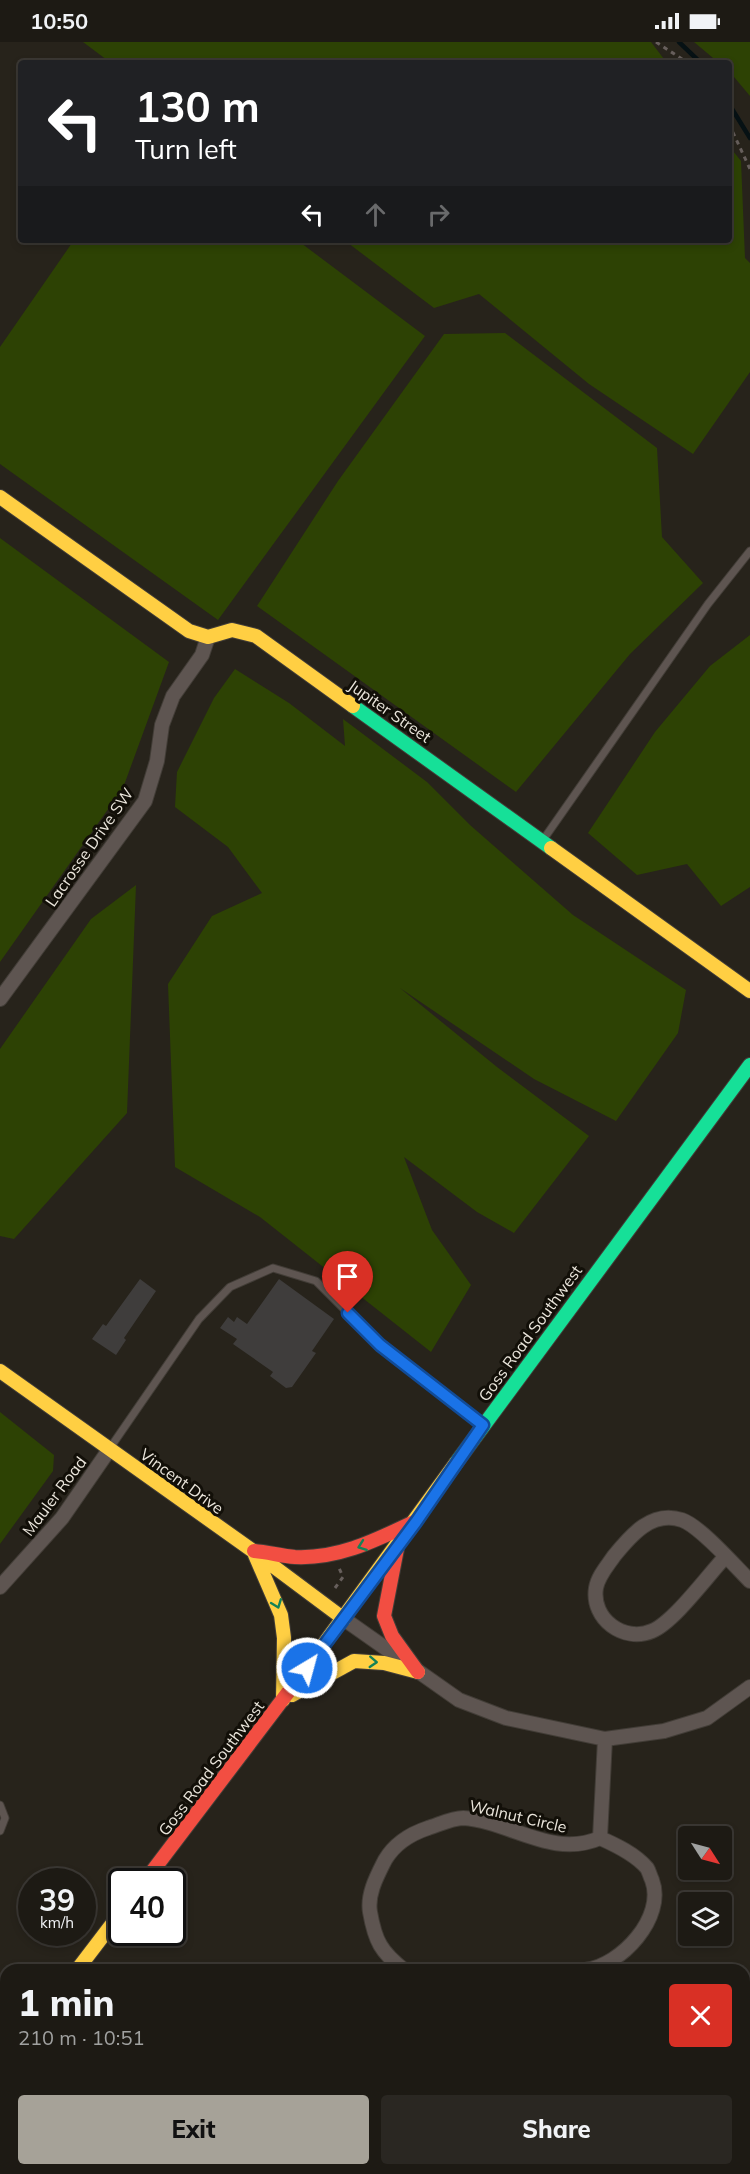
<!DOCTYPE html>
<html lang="en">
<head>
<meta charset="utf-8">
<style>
	:root { --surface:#1d1a14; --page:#2a2722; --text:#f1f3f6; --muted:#a0a1a0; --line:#3b3834; --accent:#a6a298 }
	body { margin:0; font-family:Mulish,sans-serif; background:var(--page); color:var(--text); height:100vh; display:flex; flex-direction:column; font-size:22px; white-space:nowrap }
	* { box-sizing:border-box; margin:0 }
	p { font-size:20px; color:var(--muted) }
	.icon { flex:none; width:33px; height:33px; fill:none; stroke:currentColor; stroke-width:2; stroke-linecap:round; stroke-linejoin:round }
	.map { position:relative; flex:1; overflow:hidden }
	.details { position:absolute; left:0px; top:1922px; width:750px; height:212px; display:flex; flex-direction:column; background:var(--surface); border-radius:18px 18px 0 0; box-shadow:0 3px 9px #0003,0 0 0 2px var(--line) }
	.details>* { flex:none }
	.hud { position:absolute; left:18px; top:18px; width:714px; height:183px; border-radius:6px; box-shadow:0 3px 9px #0003,0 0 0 2px var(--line); background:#202124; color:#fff; overflow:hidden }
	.needle { width:39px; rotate:126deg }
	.fabs { position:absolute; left:678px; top:1784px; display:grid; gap:12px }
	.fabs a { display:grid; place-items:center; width:54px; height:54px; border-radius:6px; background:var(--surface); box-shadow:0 3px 9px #0003,0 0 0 2px var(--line); font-size:30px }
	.speed { position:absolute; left:18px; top:1826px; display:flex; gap:12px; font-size:30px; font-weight:700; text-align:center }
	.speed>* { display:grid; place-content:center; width:78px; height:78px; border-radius:50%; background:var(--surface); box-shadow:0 3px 9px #0003,0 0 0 2px var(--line); line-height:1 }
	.speed small { font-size:15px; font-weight:400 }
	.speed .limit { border:3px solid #111; border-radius:9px; background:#fff; color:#111 }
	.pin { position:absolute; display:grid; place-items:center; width:51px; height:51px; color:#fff; margin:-62px -26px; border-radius:50% 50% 50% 0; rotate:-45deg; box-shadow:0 0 6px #0007 }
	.pin .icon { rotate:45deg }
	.me { position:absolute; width:66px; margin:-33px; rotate:37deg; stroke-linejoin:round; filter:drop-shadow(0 0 4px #0008) }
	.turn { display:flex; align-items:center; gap:21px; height:126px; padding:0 18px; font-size:27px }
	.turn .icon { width:78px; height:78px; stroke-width:2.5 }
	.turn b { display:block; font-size:42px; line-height:51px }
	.lanes { display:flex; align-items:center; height:57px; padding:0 18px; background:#0003; justify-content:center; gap:30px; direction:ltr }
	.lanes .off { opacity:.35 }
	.round { display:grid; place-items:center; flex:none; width:63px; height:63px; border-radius:6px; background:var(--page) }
	.summary { display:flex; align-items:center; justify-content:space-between; height:102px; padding:0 18px }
	h1 { font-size:36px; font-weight:800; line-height:45px }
	.primary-button { display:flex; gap:12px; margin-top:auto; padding:12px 18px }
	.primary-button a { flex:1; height:69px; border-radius:6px; background:var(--accent); color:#111; font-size:24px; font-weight:800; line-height:69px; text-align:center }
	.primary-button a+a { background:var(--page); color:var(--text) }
	.status { display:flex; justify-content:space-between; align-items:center; height:42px; padding:0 30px; background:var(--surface); direction:ltr }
	.status svg { height:16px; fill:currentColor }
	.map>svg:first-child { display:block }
	.green { fill:#2d4204 }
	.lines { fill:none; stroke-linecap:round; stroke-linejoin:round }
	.stream { stroke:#061114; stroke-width:4.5 }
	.building { fill:#3f3d3c }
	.lane-casing { stroke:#423d37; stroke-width:9 }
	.street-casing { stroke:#423d37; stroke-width:16 }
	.fast-casing { stroke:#423d37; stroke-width:16 }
	.slow-casing { stroke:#423d37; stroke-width:16 }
	.jam-casing { stroke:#423d37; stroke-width:16 }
	.path { stroke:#675f5c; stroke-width:3; stroke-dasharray:4.5 4.5; stroke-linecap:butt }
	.lane { stroke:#5e5551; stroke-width:7 }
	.street { stroke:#5e5551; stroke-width:14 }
	.fast { stroke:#16e098; stroke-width:14 }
	.slow { stroke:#ffcf43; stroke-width:14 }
	.jam { stroke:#f24e42; stroke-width:14 }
	.oneway { stroke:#148257 }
	.route-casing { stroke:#114b97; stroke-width:15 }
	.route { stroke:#1a73e8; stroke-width:10 }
	.labels { text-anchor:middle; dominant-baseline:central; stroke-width:6; stroke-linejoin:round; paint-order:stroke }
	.street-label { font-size:16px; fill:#ebe6dc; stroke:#120f08 }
</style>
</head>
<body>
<div class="status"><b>10:50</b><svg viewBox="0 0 49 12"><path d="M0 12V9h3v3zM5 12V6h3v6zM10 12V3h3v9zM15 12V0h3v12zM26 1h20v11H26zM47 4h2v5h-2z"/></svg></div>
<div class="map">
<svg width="750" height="2132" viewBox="0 0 750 2132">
	<rect width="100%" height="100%" fill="#27231b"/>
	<!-- green -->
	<path class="green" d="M 83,0 L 651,0 L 667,21 L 111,21 Z
		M 694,0 L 750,0 L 750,54 L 729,29 L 729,21 L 719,21 Z
		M 729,104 L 741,119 L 745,216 L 750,221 L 750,330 L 693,412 L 589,342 L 479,252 L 434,266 L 344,198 L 729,198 Z
		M 74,198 L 297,198 L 425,294 L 218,578 L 0,422 L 0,305 Z
		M 505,291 L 657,406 L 662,495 L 703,541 L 630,612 L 516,750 L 257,564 L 338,439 L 444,292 Z
		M 0,496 L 169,620 L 123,746 L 0,920 Z
		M 750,593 L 750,845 L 721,864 L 687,822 L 637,833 L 588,791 L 655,690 L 710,624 Z
		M 235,627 L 289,661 L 345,704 L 343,677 L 427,740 L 470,783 L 573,873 L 686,948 L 678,991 L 616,1079 L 534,1037 L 400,946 L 497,1025 L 589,1094 L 514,1191 L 477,1170 L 404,1115 L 432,1188 L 471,1243 L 431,1310 L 260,1175 L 175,1125 L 168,942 L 212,874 L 262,851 L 228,805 L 175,765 L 177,730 L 214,656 Z
		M 136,843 L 127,1071 L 14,1197 L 0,1194 L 0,1007 L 91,877 Z
		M 0,1370 L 54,1413 L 53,1429 L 0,1502 Z
		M 750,1995 L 750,2132 L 17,2132 L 20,2127 L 744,2127 L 744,1996 Z"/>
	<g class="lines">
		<!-- stream -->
		<path class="stream" d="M 679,0 L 701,21
			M 729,62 L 750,96"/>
	</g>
	<!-- building -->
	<path class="building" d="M 140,1237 L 156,1249 L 124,1296 L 126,1298 L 116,1313 L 92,1297 L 103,1282 L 106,1284 Z
		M 279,1237 L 334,1277 L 312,1309 L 316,1311 L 292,1345 L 286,1346 L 270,1334 L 273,1330 L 233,1302 L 237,1297 L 220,1286 L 228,1275 L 234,1280 L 237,1275 L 247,1282 Z"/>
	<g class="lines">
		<defs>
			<path id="lane" d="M 543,798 L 708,562 L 750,509
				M 110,1406 L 199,1277 L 230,1245 L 273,1226 L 316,1239 L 380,1303 L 483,1383
				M 0,1763 L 5,1776 L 0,1789"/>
			<path id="street" d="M 0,957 L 145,759 L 157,719 L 162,683 L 173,654 L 202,613 L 208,595
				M 726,1514 C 708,1533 674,1580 652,1589 C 624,1601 591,1577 596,1546 C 598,1534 608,1523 614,1514 C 631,1493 652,1468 682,1478 C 700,1484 735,1524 750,1539
				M 0,1545 L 62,1476 L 109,1408
				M 344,1577 L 459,1658 L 506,1676 L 605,1697 L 664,1689 L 707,1676 L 750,1645
				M 600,1796 L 605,1697
				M 404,1928 C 381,1910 375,1899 370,1870 C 367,1852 377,1834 385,1818 C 395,1801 410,1792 428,1786 C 438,1783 452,1776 463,1776 C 510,1779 552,1817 600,1796 C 616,1803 635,1812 647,1826 C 649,1829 650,1834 652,1838 C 666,1875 621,1924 585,1928"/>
			<path id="fast" d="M 353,664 L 551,806
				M 456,1421 L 750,1023"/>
			<path id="slow" d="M 0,455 L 189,589 L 208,595 L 232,588 L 256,594 L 353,664
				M 551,806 L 750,949
				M 0,1329 L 253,1509 L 344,1577
				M 255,1513 L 281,1573 L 284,1596 L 283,1658
				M 302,1632 L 456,1421
				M 292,1653 L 354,1619 L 384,1621 L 418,1630
				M 77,1928 L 122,1869"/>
			<path id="jam" d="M 397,1507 L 384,1574 L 392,1594 L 418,1630
				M 254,1509 C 268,1510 281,1514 295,1515 C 339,1517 376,1498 414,1480
				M 145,1839 L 302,1632
				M 0,2027 L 6,2020"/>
		</defs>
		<!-- lane casing -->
		<use href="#lane" class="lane-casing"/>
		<!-- street casing -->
		<use href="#street" class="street-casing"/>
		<!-- fast casing -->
		<use href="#fast" class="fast-casing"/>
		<!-- slow casing -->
		<use href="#slow" class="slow-casing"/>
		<!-- jam casing -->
		<use href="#jam" class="jam-casing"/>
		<!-- path -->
		<path class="path" d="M 656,0 L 688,21
			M 729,82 L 750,127
			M 335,1546 L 343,1535 L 339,1526"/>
		<!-- lane -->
		<use href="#lane" class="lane"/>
		<!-- street -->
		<use href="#street" class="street"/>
		<!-- fast -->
		<use href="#fast" class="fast"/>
		<!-- slow -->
		<use href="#slow" class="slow"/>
		<!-- jam -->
		<use href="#jam" class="jam"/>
	</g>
	<!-- one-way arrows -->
	<defs><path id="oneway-chevron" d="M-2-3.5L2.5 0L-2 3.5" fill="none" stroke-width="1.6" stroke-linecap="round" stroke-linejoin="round" transform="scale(1.5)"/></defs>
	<g class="oneway">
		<use href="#oneway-chevron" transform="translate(362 1504) rotate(160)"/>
		<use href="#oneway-chevron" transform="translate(277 1562) rotate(69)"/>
		<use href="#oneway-chevron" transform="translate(373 1620) rotate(3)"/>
	</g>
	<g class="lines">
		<defs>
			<path id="route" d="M 307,1626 L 416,1480 L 483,1383 L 380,1303 L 348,1271"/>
		</defs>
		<!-- route casing -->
		<use href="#route" class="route-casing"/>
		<!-- route -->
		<use href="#route" class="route"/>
	</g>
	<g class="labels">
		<!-- street labels -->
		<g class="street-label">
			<text transform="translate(390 669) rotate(35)">Jupiter Street</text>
			<text transform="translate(89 805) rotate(-55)">Lacrosse Drive SW</text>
			<text transform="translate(530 1291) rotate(-54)">Goss Road Southwest</text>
			<text transform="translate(182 1439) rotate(36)">Vincent Drive</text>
			<text transform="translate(54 1454) rotate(-53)">Mauler Road</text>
			<text transform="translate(211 1726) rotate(-53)">Goss Road Southwest</text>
			<text transform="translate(518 1774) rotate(13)">Walnut Circle</text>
		</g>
	</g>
</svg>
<div class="fabs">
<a><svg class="needle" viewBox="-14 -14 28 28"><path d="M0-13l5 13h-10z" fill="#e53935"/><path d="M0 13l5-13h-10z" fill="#a0a1a0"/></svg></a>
<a><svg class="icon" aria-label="layers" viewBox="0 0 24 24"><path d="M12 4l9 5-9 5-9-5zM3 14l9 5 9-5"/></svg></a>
</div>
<div class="speed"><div>39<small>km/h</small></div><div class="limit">40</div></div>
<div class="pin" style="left:348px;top:1271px;background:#d93025"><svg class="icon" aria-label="arrive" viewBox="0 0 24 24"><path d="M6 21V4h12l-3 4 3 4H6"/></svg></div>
<svg class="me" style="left:307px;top:1626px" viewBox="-20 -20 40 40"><circle r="17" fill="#1a73e8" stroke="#fff" stroke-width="3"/><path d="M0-11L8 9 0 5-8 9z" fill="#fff"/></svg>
<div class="hud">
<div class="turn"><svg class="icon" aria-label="left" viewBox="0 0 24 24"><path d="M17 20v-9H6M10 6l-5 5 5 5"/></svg><div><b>130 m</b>Turn left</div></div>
<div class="lanes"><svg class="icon" aria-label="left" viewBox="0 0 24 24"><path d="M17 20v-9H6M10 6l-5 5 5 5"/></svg><svg class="icon off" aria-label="ahead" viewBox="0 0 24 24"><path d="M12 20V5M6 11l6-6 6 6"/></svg><svg class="icon off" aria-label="right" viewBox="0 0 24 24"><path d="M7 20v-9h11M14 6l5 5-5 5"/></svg></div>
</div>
<section class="details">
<div class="summary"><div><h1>1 min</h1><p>210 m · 10:51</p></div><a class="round" style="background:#d93025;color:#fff"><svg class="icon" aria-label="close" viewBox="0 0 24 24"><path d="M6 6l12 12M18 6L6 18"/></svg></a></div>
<div class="primary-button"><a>Exit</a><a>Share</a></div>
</section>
</div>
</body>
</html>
